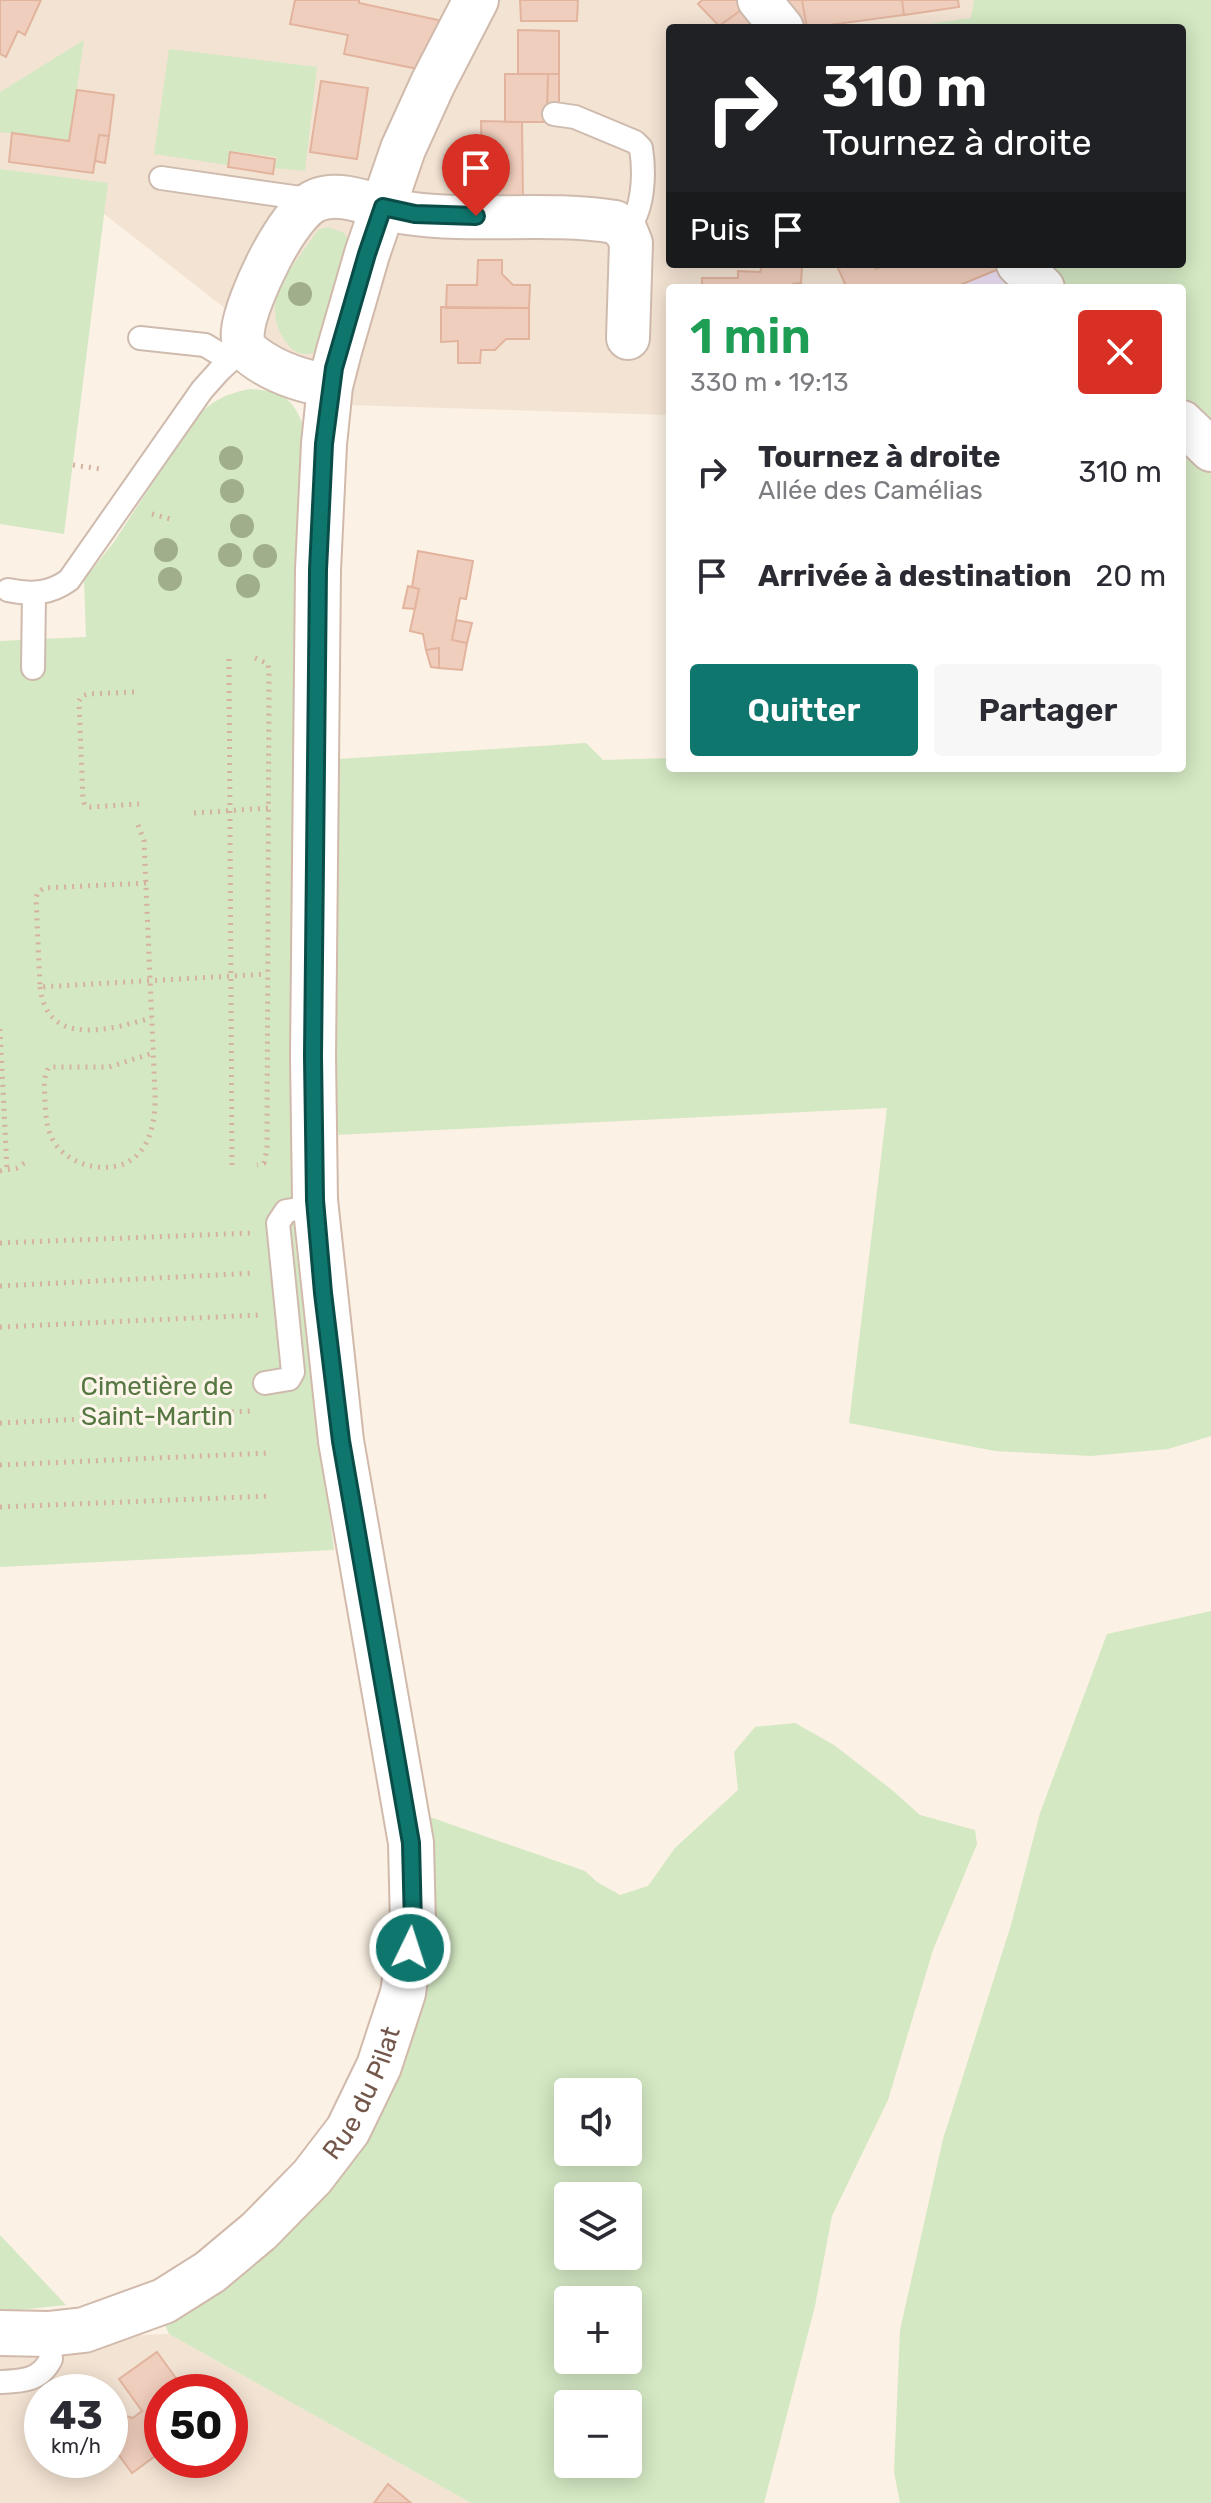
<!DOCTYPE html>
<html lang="fr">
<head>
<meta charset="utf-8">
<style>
	:root { --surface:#fff; --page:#f7f7f7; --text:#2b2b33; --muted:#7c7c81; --accent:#0f766e }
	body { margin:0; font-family:Rubik,sans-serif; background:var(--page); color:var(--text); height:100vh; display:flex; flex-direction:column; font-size:30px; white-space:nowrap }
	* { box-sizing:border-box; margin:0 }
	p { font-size:26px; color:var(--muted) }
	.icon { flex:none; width:44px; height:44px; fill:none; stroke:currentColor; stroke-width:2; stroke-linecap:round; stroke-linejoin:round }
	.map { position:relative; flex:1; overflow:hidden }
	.panel { position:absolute; left:666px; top:284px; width:520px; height:488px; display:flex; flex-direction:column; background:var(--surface); border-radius:8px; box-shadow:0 4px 20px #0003 }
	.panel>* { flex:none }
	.banner { position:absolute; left:666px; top:24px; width:520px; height:244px; border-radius:8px; box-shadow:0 4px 20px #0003; background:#202124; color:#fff; overflow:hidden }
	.buttons { position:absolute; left:554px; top:2078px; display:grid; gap:16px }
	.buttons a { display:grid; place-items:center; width:88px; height:88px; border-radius:8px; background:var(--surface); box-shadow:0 4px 20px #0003; font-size:40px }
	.speed { position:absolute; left:24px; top:2374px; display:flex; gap:16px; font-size:40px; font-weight:700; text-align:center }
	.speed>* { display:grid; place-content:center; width:104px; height:104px; border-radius:50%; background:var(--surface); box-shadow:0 4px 20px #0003; line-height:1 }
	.speed small { font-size:20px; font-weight:400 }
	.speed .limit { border:12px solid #d22; background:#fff; color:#111 }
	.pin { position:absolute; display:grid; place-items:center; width:68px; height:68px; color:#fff; margin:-82px -34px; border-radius:50% 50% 50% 0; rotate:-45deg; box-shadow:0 0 8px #0007 }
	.pin .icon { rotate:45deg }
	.me { position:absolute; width:88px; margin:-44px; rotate:4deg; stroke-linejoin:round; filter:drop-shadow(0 0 6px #0008) }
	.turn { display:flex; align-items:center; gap:28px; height:168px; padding:0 24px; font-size:36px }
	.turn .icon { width:104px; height:104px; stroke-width:2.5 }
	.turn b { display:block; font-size:56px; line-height:68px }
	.then { display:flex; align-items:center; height:76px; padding:0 24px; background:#0003; gap:16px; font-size:30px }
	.round { display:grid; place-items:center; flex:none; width:84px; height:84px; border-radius:8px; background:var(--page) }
	.headline { display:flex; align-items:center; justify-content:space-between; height:136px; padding:0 24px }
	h1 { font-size:48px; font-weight:600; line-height:60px; color:#1e9e55 }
	.cta { display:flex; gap:16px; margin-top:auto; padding:16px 24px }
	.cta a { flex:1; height:92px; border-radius:8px; background:var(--accent); color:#fff; font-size:32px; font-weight:600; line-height:92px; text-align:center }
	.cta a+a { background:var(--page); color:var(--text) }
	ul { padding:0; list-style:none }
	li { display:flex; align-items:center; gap:24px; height:104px; padding:0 24px }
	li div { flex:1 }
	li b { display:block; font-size:30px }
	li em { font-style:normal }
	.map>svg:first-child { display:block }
	.residential { fill:#f3e3d3; fill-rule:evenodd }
	.education { fill:#eee1f8 }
	.green { fill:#d4e8c3; fill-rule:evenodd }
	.building { fill:#f0cebd; stroke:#e2b49e; stroke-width:2 }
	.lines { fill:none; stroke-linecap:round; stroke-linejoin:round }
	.lane-casing { stroke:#cfbbae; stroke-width:26 }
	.street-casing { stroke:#cfbbae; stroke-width:46 }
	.secondary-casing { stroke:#d1baab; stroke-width:48 }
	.path { stroke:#d5b2a0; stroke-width:5; stroke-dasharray:2 6; stroke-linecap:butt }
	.lane { stroke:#fff; stroke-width:22 }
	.street { stroke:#fff; stroke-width:42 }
	.secondary { stroke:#fff; stroke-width:44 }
	.tree { fill:#a0ae8b }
	.route-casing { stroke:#0a4d48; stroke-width:20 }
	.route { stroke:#0f766e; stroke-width:14 }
	.labels { text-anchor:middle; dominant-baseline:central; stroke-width:6; stroke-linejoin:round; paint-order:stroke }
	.park-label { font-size:26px; fill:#557842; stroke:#fef5ea }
	.street-label { font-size:26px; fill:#73574b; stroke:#fef5ea }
</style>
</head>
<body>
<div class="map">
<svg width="1211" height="2503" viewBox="0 0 1211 2503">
	<rect width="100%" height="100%" fill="#fbf1e4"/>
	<!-- residential -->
	<path class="residential" d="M 0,0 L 974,0 L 972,18 L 900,28 L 670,28 L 670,264 L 1023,264 L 1043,288 L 670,288 L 670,415 L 349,405 L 85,199 L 0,183 Z
		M 169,2334 L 471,2503 L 0,2503 L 0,2341 ZM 42,2392 L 110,2392 L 110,2460 L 42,2460 ZM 162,2392 L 230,2392 L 230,2460 L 162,2460 Z"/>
	<!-- education -->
	<path class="education" d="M 836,264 L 1004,264 L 1029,288 L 847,288 Z"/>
	<!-- green -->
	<path class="green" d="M 974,0 L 1211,0 L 1211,423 L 1182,397 L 1182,288 L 1063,288 L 1038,264 L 1182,264 L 1182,28 L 900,28 L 971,18 Z
		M 84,40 L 69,141 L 0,132 L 0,92 Z
		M 169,49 L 317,67 L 305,171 L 275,168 L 277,157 L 230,151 L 228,165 L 154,154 Z
		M 0,169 L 108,183 L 64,534 L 0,524 Z
		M 328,227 L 344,233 L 350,242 L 318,351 C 309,356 297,355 290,347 C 255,306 289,272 313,237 L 318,230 Z
		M 250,389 C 284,391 293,398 305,430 L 292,1027 L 295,1241 L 334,1550 L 0,1567 L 0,641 L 86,637 L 84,580 L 87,576 L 114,542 L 193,421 C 210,402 224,394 250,389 Z
		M 1182,439 L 1211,469 L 1211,1436 L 1168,1449 L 1091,1456 L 995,1451 L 849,1423 L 887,1108 L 335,1135 L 338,759 L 586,743 L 603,760 L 670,758 L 670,768 L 1182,768 Z
		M 1211,1611 L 1211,2503 L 900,2503 L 894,2472 L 900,2330 L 943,2139 L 1011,1925 L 1040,1813 L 1107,1634 Z
		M 795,1723 L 834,1745 L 892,1790 L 920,1815 L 975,1830 L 977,1844 L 933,1950 L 888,2100 L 832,2216 L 815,2306 L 764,2503 L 471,2503 L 169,2334 L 164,2322 L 346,2164 L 391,2095 L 419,2015 L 435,1927 L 424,1815 L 585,1871 L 597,1882 L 620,1895 L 648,1886 L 675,1848 L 738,1790 L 734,1752 L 755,1727 ZM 568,2092 L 628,2092 L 628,2152 L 568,2152 ZM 568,2196 L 628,2196 L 628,2256 L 568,2256 ZM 568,2300 L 628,2300 L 628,2360 L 568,2360 ZM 568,2404 L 628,2404 L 628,2464 L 568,2464 Z
		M 0,2235 L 66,2305 L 0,2312 Z"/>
	<!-- building -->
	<path class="building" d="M 0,0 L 41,0 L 25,35 L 18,31 L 6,57 L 0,54 Z
		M 295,0 L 359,0 L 359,3 L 447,22 L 423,70 L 344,54 L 348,35 L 290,24 Z
		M 520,0 L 578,0 L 577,21 L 521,21 Z
		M 702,0 L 744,0 L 748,5 L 719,26 L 698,4 Z
		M 772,0 L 802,0 L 807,28 L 791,26 Z
		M 802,0 L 902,0 L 904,15 L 807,28 Z
		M 902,0 L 958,0 L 959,7 L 904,15 Z
		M 748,5 L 771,28 L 716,28 L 719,26 Z
		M 518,30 L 559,31 L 559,74 L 518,74 Z
		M 505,74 L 548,74 L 547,122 L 505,122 Z
		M 548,74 L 559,74 L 559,104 L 547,104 Z
		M 321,81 L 368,88 L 357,159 L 310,152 Z
		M 77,90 L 114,95 L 109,136 L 99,135 L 93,173 L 9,162 L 12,133 L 69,141 Z
		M 481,121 L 522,122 L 523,200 L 498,200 L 498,187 L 482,170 Z
		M 99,135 L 109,136 L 105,163 L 95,161 Z
		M 230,152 L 275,159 L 273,174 L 228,167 Z
		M 478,260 L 502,260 L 502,274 L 513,285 L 530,285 L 529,308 L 446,308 L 447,285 L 477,285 Z
		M 836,264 L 874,264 L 876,269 L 888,264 L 1006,266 L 953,288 L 847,288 Z
		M 762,265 L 802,266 L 801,283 L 793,284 L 793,288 L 702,288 L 702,278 L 738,278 L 738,271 L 760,272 Z
		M 441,307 L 529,308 L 529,339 L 506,339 L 495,350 L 481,350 L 480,363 L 458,363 L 458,341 L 441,342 Z
		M 418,551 L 473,561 L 466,599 L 460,598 L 452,640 L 467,643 L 462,670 L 439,668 L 439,648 L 426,650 L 423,634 L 410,631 L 419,589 L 412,587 Z
		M 408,586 L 419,589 L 415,609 L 403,608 Z
		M 456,620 L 472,623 L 467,643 L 452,640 Z
		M 439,648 L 439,668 L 431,667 L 426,650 Z
		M 157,2352 L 186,2392 L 162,2392 L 162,2451 L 132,2473 L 110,2443 L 110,2433 L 118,2427 L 122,2415 L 133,2418 L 142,2411 L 119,2379 Z
		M 388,2484 L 411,2503 L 374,2503 Z"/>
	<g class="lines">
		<defs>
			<path id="lane" d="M 554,114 L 575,117 L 635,142 L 641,148 C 645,174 644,211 626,231
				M 161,178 L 315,200
				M 140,338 L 205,345 L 230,360
				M 8,590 C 31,595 50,594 69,580 L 202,390 L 219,371 L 244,348
				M 33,668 L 34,594
				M 265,1383 L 289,1379 L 293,1372 L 278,1223 L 286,1211 L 316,1206
				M 0,2382 C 22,2381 40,2381 51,2359 L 48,2334"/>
			<path id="street" d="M 759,0 L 782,28
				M 1018,264 L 1043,288
				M 330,386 C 300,381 267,370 244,348 C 243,342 242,336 243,330 C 246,301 288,210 317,200 C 344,189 379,209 407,213 C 475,223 546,211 615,222 L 626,231 L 631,243 L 628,338
				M 1182,422 L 1211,450"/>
			<g id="secondary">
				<path id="s1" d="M 0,2333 L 48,2334 L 84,2330 L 164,2301 L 210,2272 L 259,2231 L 312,2177 L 348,2130 L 379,2066 L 403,1993 L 413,1925 L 411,1843 L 341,1441 L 315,1200 L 313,1056 L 318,570 L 324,444 L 330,386 L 339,351 L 367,254 L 403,149 L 433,83 L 476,0"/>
			</g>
		</defs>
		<!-- lane casing -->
		<use href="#lane" class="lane-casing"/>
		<!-- street casing -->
		<use href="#street" class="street-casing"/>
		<!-- secondary casing -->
		<use href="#secondary" class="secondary-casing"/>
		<!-- path -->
		<path class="path" d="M 73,465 L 101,469
			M 152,514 L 174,520
			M 255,658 L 268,664 L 269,672 L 267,1149 L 264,1163 L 257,1165
			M 229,659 L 232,1165
			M 134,692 L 88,694 L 82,696 L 79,701 L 83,800 L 85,806 L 91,807 L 139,804
			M 194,813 L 268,808
			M 138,825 L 144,840 L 155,1093 C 156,1115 152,1143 135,1157 C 113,1176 72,1167 56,1145 C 47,1133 46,1118 45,1103 C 45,1090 42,1078 49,1067 L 109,1067 L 153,1053
			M 146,883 L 44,888 L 38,892 L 36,898 L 40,987 L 267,974
			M 40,987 C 47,1048 109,1030 151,1018
			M 0,1029 L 7,1170
			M 0,1171 L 17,1168 L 26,1162
			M 0,1243 L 251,1233
			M 0,1286 L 255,1273
			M 0,1327 L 259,1315
			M 0,1423 L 251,1411
			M 0,1465 L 269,1453
			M 0,1507 L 271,1496"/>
		<!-- lane -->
		<use href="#lane" class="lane"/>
		<!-- street -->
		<use href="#street" class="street"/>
		<!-- secondary -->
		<use href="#secondary" class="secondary"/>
	</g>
	<!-- trees -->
	<g class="tree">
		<circle cx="300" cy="294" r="12"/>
		<circle cx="231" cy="458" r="12"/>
		<circle cx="232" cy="491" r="12"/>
		<circle cx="242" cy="526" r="12"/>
		<circle cx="166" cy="550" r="12"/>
		<circle cx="230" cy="555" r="12"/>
		<circle cx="265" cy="556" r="12"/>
		<circle cx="170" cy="579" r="12"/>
		<circle cx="248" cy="586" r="12"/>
	</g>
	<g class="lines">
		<defs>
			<path id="route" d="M 410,1948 L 413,1925 L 411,1843 L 341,1441 L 323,1293 L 315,1200 L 313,1056 L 318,570 L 324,444 L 334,368 L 367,254 L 383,207 L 415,214 L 476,216"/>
		</defs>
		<!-- route casing -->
		<use href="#route" class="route-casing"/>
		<!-- route -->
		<use href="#route" class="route"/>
	</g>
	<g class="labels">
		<!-- park labels -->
		<g class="park-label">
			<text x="157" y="1386">Cimetière de<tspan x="157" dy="30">Saint-Martin</tspan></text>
		</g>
		<!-- street labels -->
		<g class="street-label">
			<text stroke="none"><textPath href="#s1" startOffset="462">Rue du Pilat</textPath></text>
		</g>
	</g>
</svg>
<div class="buttons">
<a><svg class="icon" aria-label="sound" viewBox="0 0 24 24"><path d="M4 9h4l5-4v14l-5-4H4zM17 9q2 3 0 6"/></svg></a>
<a><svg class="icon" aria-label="layers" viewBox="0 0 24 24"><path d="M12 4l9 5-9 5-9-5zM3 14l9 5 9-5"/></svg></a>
<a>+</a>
<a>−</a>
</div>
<div class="speed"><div>43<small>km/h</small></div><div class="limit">50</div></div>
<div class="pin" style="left:476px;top:216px;background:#d93025"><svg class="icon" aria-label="arrive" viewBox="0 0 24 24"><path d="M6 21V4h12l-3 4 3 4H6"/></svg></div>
<svg class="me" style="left:410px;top:1948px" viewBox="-20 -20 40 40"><circle r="17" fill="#0f766e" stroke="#fff" stroke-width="3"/><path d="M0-11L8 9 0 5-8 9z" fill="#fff"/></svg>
<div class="banner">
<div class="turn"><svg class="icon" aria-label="right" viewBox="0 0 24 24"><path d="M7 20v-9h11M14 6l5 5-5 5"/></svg><div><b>310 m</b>Tournez à droite</div></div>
<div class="then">Puis<svg class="icon" aria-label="arrive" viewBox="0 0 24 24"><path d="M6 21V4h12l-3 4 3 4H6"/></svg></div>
</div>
<section class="panel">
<div class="headline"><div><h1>1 min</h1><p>330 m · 19:13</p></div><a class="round" style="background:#d93025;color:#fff"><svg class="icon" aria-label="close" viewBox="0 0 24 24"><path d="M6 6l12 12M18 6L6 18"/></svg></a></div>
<ul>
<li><svg class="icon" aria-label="right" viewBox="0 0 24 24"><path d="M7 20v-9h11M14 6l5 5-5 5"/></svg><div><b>Tournez à droite</b><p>Allée des Camélias</p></div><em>310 m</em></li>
<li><svg class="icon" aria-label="arrive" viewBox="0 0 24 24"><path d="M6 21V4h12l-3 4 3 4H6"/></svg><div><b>Arrivée à destination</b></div><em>20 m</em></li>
</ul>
<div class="cta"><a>Quitter</a><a>Partager</a></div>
</section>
</div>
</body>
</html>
